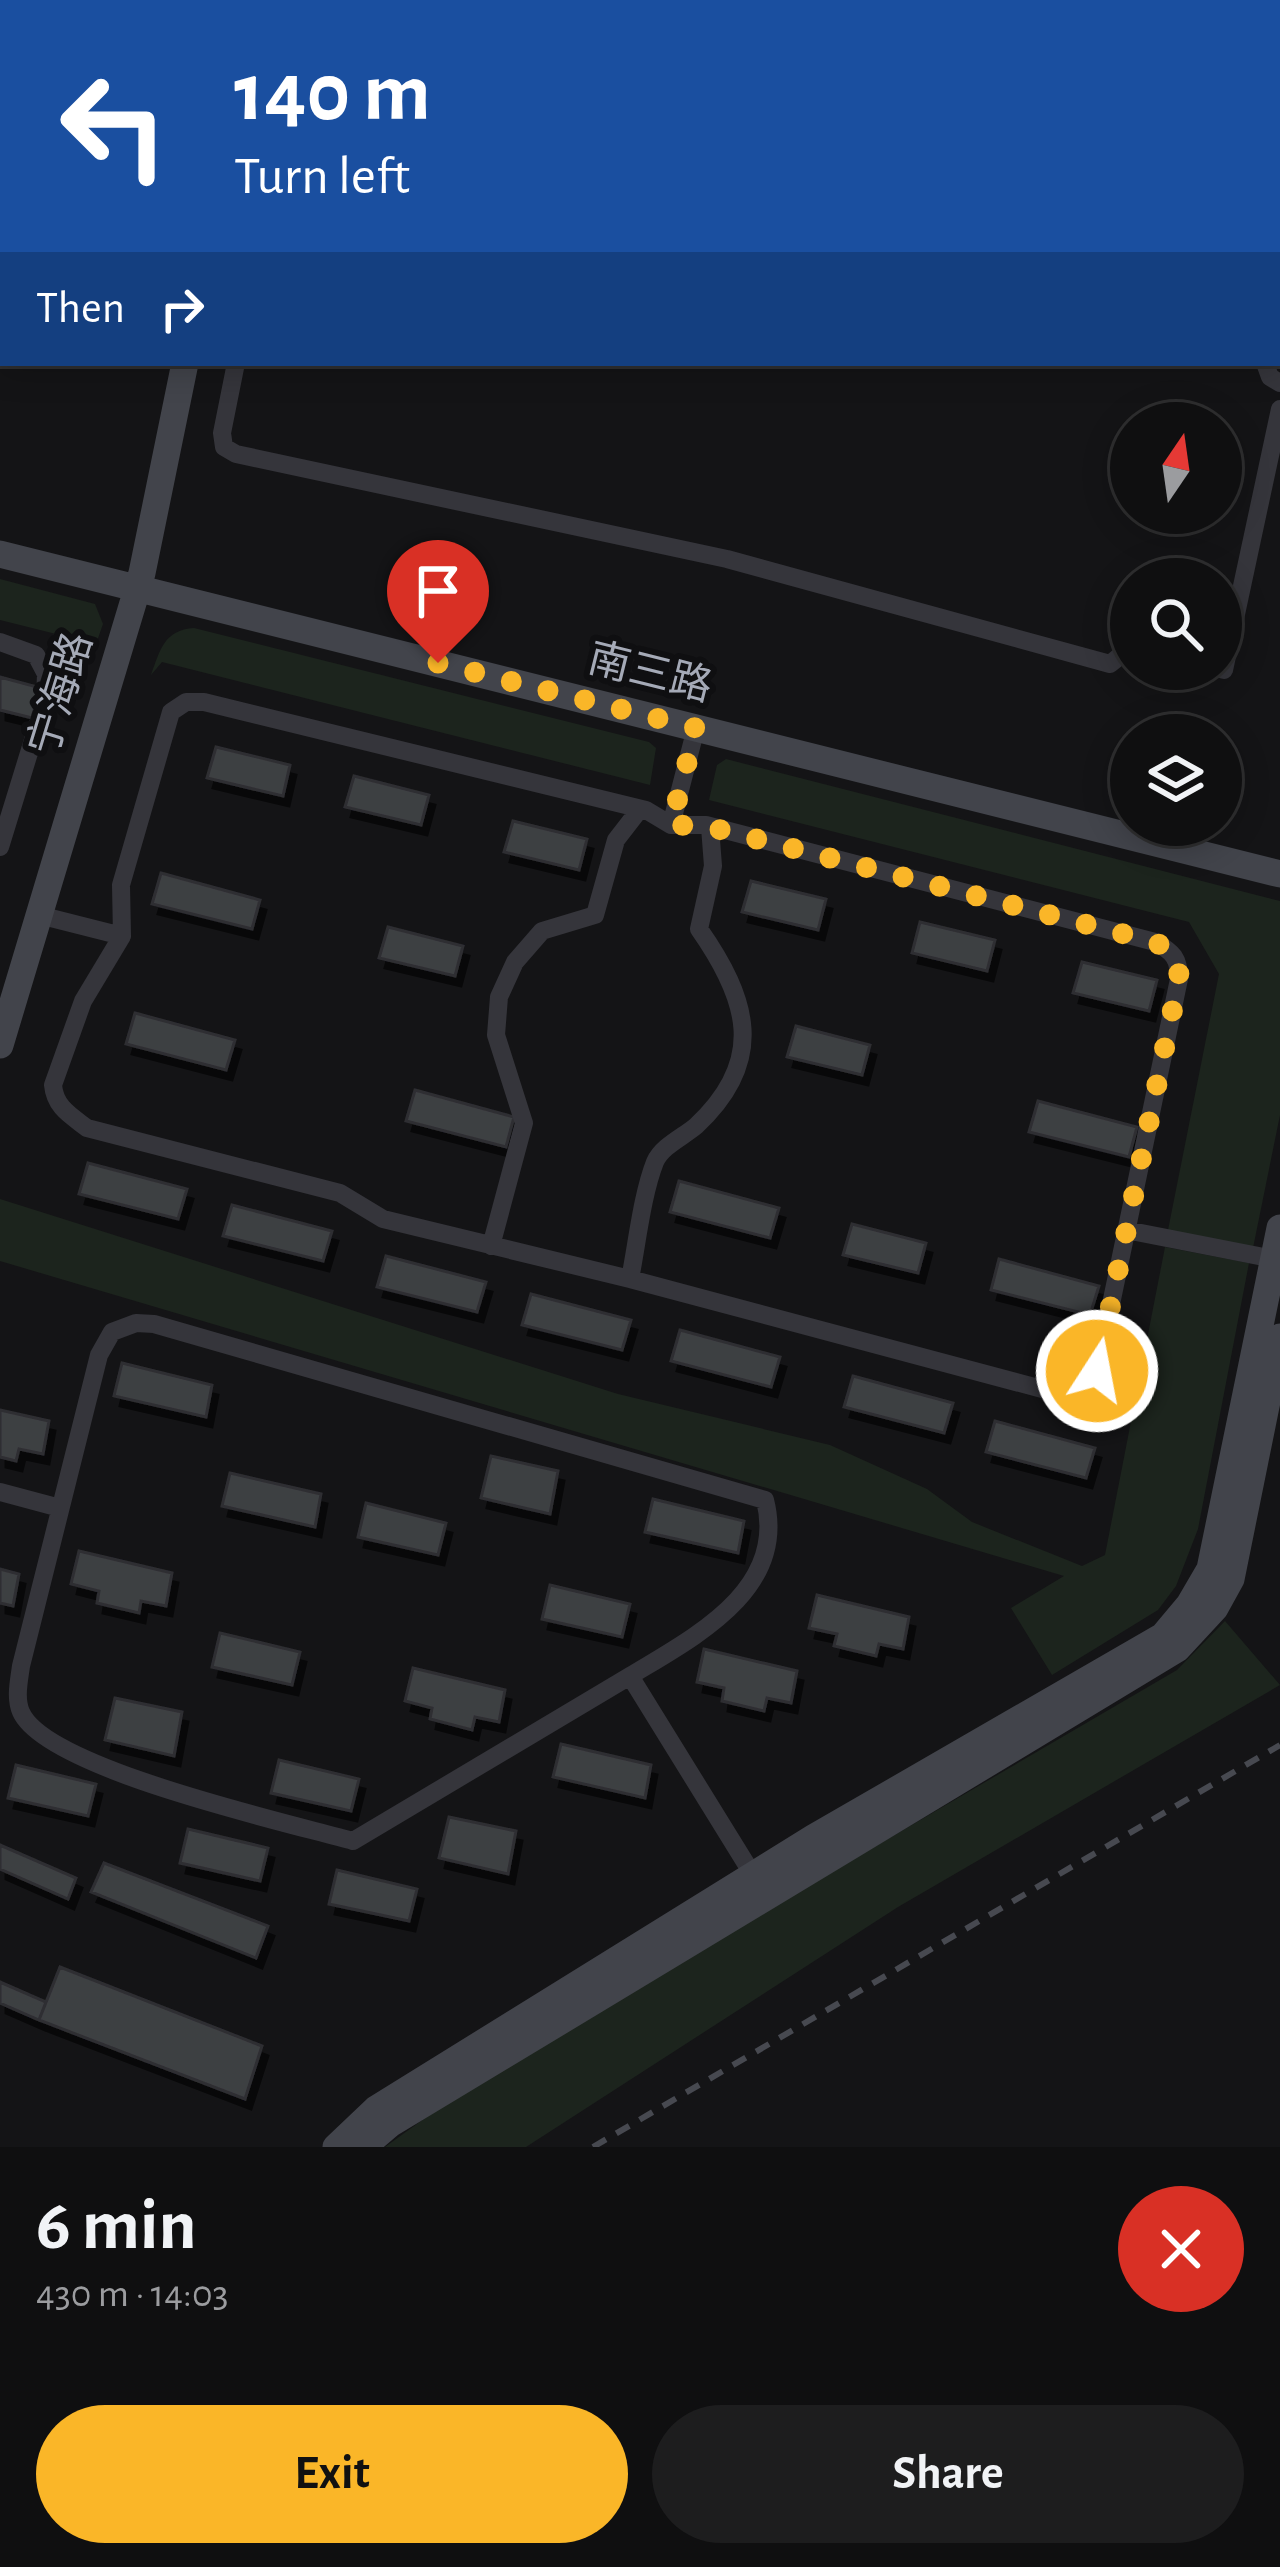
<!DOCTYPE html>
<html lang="en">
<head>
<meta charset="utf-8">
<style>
	:root { --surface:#0f0f10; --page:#1d1d1e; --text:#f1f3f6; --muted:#9b9c9f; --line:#2f2f30; --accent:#fab628 }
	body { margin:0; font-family:"Alegreya Sans","Noto Sans SC",sans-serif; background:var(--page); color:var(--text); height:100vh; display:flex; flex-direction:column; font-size:45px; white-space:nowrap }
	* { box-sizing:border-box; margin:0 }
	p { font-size:39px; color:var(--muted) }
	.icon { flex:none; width:66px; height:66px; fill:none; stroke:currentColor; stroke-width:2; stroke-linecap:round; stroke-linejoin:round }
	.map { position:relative; height:2147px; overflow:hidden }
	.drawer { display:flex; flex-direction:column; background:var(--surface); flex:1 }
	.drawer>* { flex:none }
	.top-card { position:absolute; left:0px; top:0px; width:1281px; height:366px; box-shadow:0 6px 30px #0003,0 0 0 3px var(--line); background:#1a4fa0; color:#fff; overflow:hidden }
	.needle { width:78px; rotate:13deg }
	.tools { position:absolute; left:1110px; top:402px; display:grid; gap:24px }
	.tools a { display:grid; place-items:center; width:132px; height:132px; border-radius:50%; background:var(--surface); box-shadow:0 6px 30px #0003,0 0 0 3px var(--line); font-size:60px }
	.pin { position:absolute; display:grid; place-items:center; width:102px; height:102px; color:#fff; margin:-123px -51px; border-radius:50% 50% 50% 0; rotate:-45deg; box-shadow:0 0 12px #0007 }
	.pin .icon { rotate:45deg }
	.me { position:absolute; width:132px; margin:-66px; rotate:11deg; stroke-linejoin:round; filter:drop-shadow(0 0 9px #0008) }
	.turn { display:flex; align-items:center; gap:42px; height:252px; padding:0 36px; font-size:54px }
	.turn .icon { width:156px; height:156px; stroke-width:2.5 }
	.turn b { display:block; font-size:84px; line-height:102px }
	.then { display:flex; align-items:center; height:114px; padding:0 36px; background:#0003; gap:24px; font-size:45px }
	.round { display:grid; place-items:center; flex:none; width:126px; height:126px; border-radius:63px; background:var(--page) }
	.headline { display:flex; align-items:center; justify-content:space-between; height:204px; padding:0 36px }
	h1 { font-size:72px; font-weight:700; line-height:90px }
	.action { display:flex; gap:24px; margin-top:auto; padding:24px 36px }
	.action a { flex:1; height:138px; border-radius:72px; background:var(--accent); color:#111; font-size:48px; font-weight:700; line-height:138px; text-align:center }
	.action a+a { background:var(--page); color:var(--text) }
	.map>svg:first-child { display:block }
	.built { fill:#202023 }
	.green { fill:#1c241d }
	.building { fill:#3e3f43; stroke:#2e2e32; stroke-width:3; filter:url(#shadow) }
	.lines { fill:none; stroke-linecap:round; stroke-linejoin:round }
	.street { stroke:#35353b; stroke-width:18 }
	.secondary { stroke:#42444b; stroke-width:27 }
	.rail { stroke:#474950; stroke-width:6; stroke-dasharray:15 12; stroke-linecap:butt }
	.route { stroke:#fab628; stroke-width:21; stroke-dasharray:0 37.8 }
	.labels { text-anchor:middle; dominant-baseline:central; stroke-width:12; stroke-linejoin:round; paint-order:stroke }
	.street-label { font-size:42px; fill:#a5aab7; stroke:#0f0f11 }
</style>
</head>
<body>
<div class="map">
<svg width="1280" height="2147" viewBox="0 0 1280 2147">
	<defs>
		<filter id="shadow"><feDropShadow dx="6" dy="10" stdDeviation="0" flood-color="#0009"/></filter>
	</defs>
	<rect width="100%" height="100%" fill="#141416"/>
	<!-- built -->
	<path class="built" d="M 0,0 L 240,0 L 3,3 L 3,255 Z"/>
	<!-- green -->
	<path class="green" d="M 0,579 L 95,604 L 103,624 L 96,644 L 0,620 Z
		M 194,628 L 649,742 L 656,748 L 650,785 L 162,662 L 151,675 C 160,650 164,630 194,628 Z
		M 726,759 L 1280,901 L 1280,1115 L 1253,1248 L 1168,1230 L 1219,974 L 1189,922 L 709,800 L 717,765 Z
		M 0,1199 L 618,1394 L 830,1445 L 927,1489 L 972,1522 L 1082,1566 L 1105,1555 L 1165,1247 L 1249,1263 L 1198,1529 L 1176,1586 L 1158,1610 L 1052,1675 L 1011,1608 L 1064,1576 L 0,1261 Z
		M 1225,1621 L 1280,1685 L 898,1907 L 526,2147 L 385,2147 L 489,2072 L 1177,1670 Z"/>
	<!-- building -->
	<path class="building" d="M 0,677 L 41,688 L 32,718 L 0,710 Z
		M 216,747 L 290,765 L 283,796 L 207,778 Z
		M 354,776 L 429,795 L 421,825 L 345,807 Z
		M 513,821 L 587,839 L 579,870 L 504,852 Z
		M 161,873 L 260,900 L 252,929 L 152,904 Z
		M 751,881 L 826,899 L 818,930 L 742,912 Z
		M 920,922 L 995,940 L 987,971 L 912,953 Z
		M 388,927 L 463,946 L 455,976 L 379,958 Z
		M 1082,962 L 1157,980 L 1149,1011 L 1073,993 Z
		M 135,1013 L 235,1040 L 226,1070 L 126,1044 Z
		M 796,1026 L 870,1045 L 862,1075 L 787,1057 Z
		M 415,1090 L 514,1117 L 506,1147 L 406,1121 Z
		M 1038,1101 L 1137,1127 L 1129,1157 L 1029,1132 Z
		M 88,1163 L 187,1189 L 178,1219 L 79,1194 Z
		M 679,1181 L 779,1208 L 770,1238 L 670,1212 Z
		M 232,1205 L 332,1231 L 323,1261 L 223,1236 Z
		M 852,1224 L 926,1243 L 918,1273 L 843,1255 Z
		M 386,1256 L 486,1282 L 477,1312 L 377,1287 Z
		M 999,1259 L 1099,1286 L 1090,1315 L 991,1290 Z
		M 531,1294 L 631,1320 L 622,1350 L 522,1325 Z
		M 680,1330 L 780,1357 L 771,1387 L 671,1361 Z
		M 122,1363 L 212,1385 L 206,1417 L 114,1396 Z
		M 853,1376 L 953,1403 L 944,1433 L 844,1407 Z
		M 0,1410 L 49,1421 L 43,1454 L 19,1449 L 16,1461 L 0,1457 Z
		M 995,1421 L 1095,1448 L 1086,1478 L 986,1452 Z
		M 491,1456 L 558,1471 L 550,1514 L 481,1498 Z
		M 230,1473 L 321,1494 L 315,1527 L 222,1506 Z
		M 653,1499 L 744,1521 L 738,1553 L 645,1532 Z
		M 366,1503 L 446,1523 L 438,1555 L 358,1537 Z
		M 79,1551 L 172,1573 L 166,1606 L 141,1601 L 139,1613 L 97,1603 L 99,1591 L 71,1584 Z
		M 0,1569 L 19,1574 L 13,1606 L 0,1603 Z
		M 550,1585 L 630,1604 L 622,1637 L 542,1619 Z
		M 817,1595 L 909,1617 L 903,1649 L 879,1644 L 876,1656 L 834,1646 L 837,1634 L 809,1628 Z
		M 220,1633 L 300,1652 L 292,1685 L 212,1667 Z
		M 704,1649 L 797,1671 L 791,1703 L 767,1698 L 764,1711 L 722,1701 L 724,1688 L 697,1682 Z
		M 413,1668 L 505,1690 L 499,1722 L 475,1717 L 472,1730 L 430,1719 L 432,1708 L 405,1701 Z
		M 115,1698 L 182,1712 L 174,1756 L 105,1740 Z
		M 561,1744 L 651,1765 L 645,1798 L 553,1777 Z
		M 279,1760 L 359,1779 L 351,1811 L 271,1793 Z
		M 16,1765 L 96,1784 L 88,1816 L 8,1798 Z
		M 449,1817 L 516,1831 L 508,1874 L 439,1858 Z
		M 188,1829 L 268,1848 L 260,1881 L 180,1863 Z
		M 0,1845 L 76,1878 L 68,1899 L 0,1869 Z
		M 104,1863 L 268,1926 L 256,1958 L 91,1892 Z
		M 337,1870 L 417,1889 L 409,1921 L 329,1904 Z
		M 60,1967 L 262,2046 L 245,2099 L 39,2020 Z
		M 0,1982 L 46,2002 L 39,2020 L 0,2003 Z"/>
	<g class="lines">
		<!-- street -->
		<path class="street" d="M 1191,0 L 1203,3
			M 309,3 L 310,0
			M 1004,3 L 1005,0
			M 1278,22 L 1280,23
			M 1278,338 L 1280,336
			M 236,363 L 222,433 L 224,447 L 236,454 L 727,559 L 1110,664 L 1131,647
			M 1265,363 L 1270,377 L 1280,383
			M 0,642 L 36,655 L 46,674 L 45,701 L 0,847
			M 1221,669 L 1224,670 L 1280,409
			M 186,702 L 204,702 L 646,810 L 671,825 L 706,825 L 1155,942 C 1173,952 1179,958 1179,979 L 1097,1371 L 1074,1397 L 1057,1393 L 630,1279 L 383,1219 L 340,1193 L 87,1128 C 70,1115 55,1107 53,1085 L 83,1001 L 122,936 L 121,885 L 171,712 Z
			M 671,825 L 696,728
			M 39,915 L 122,936
			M 1126,1230 L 1274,1259
			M 491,1246 L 524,1123 L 496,1035 L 499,997 L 515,962 L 542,931 L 595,915 L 616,840 L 640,809
			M 630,1279 C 637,1244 642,1195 655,1162 C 662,1146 683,1137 696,1126 C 767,1060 748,999 699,929 L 713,866 L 710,827
			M 0,1492 L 60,1508
			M 630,1676 L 353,1841 C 289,1823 46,1769 21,1712 C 15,1698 19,1681 21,1666 L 99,1355 L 112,1332 L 136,1323 L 154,1324 L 765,1500 C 788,1590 694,1637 630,1676 L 753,1875"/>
		<!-- secondary -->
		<path class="secondary" d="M 258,3 L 258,0
			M 0,554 L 1280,874
			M 0,1045 L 142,573 L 185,363
			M 336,2147 L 376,2109 L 813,1838 L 1163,1636 L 1189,1605 L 1210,1569 L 1280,1228
			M 363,2147 L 390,2124 L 1177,1649 L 1215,1608 L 1231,1579 L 1280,1337"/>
		<!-- rail -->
		<path class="rail" d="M 593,2147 L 1280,1745"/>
	</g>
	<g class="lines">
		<!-- route -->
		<path class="route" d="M 438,663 L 696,728 L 671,825 L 706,826 L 1155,942 C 1173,952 1179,958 1179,979 L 1097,1371"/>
	</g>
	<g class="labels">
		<!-- street labels -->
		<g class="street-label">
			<text transform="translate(650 673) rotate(14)">南三路</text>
			<text transform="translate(61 694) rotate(-73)">宁海路</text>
		</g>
	</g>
</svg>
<div class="tools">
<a><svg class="needle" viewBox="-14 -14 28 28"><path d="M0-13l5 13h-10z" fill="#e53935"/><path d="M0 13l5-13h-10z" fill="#9b9c9f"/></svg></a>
<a><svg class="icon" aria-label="search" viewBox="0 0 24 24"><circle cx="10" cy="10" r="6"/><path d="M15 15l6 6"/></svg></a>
<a><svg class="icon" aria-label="layers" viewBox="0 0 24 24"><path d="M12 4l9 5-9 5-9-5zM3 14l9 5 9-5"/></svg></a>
</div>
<div class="pin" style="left:438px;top:663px;background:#d93025"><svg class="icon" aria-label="arrive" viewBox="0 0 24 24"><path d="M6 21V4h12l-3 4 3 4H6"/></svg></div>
<svg class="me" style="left:1097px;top:1371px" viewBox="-20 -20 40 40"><circle r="17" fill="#fab628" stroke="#fff" stroke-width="3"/><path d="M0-11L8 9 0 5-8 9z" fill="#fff"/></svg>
<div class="top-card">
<div class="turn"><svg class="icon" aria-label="left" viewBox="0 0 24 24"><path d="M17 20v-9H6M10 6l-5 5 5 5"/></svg><div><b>140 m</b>Turn left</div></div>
<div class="then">Then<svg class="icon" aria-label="right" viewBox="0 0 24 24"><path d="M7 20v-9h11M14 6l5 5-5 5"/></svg></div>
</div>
</div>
<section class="drawer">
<div class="headline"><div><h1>6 min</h1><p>430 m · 14:03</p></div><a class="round" style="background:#d93025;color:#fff"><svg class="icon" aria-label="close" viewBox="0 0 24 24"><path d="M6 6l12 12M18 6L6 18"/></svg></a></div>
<div class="action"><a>Exit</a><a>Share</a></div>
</section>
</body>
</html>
